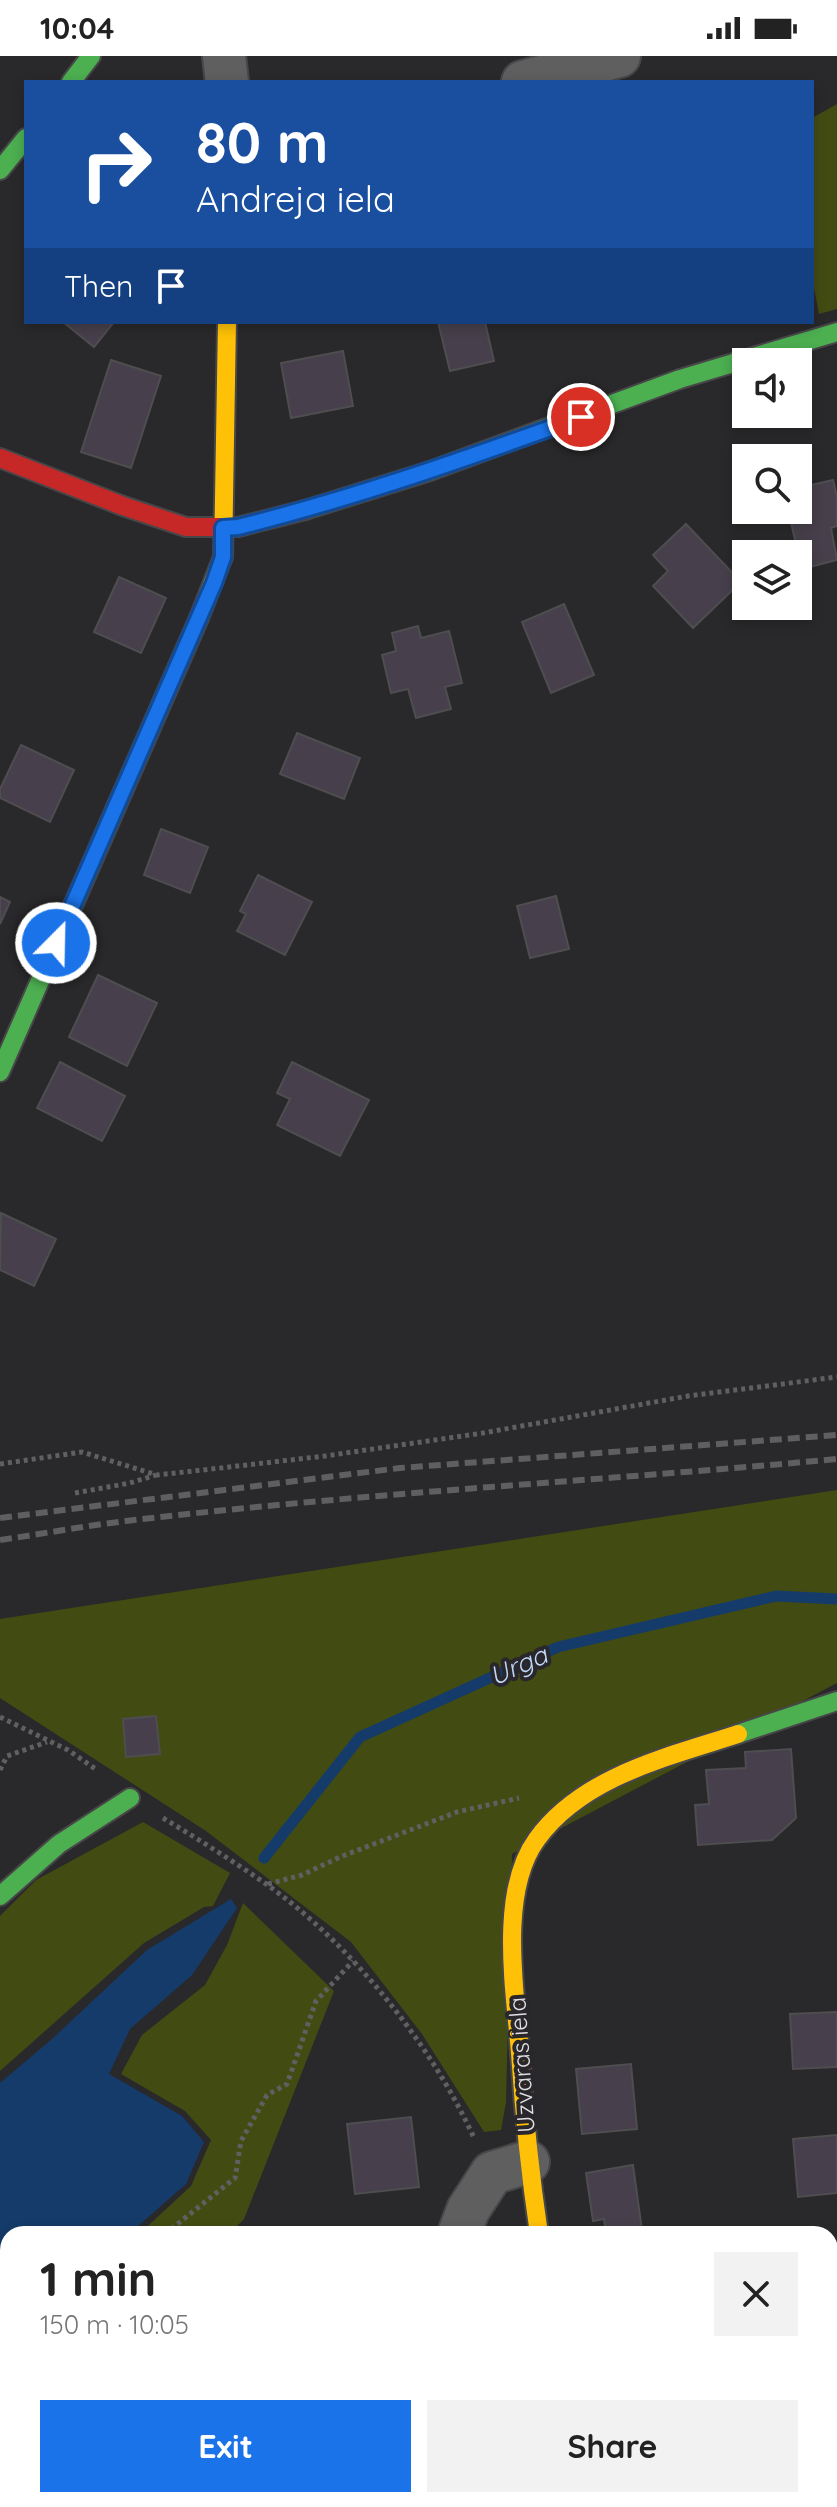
<!DOCTYPE html>
<html lang="en">
<head>
<meta charset="utf-8">
<style>
	:root { --surface:#fff; --page:#f2f2f2; --text:#222; --muted:#767676; --accent:#1a73e8 }
	body { margin:0; font-family:Quicksand,sans-serif; background:var(--page); color:var(--text); height:100vh; display:flex; flex-direction:column; font-size:30px; white-space:nowrap }
	* { box-sizing:border-box; margin:0 }
	p { font-size:26px; color:var(--muted) }
	.icon { flex:none; width:44px; height:44px; fill:none; stroke:currentColor; stroke-width:2; stroke-linecap:round; stroke-linejoin:round }
	.map { position:relative; flex:1; overflow:hidden }
	.panel { position:absolute; left:0px; top:2170px; width:838px; height:282px; display:flex; flex-direction:column; background:var(--surface); border-radius:24px 24px 0 0; box-shadow:0 4px 12px #0003 }
	.panel>* { flex:none }
	.guide { position:absolute; left:24px; top:24px; width:790px; height:244px; border-radius:0px; box-shadow:0 4px 12px #0003; background:#1a4fa0; color:#fff; overflow:hidden }
	.buttons { position:absolute; left:732px; top:292px; display:grid; gap:16px }
	.buttons a { display:grid; place-items:center; width:80px; height:80px; border-radius:0px; background:var(--surface); box-shadow:0 4px 12px #0003; font-size:40px }
	.pin { position:absolute; display:grid; place-items:center; width:68px; height:68px; color:#fff; margin:-34px; border:4px solid #fff; border-radius:50%; box-shadow:0 2px 8px #0007 }
	.me { position:absolute; width:88px; margin:-44px; rotate:23deg; stroke-linejoin:round; filter:drop-shadow(0 0 6px #0008) }
	.turn { display:flex; align-items:center; gap:28px; height:168px; padding:0 40px; font-size:36px }
	.turn .icon { width:104px; height:104px; stroke-width:2.5 }
	.turn b { display:block; font-size:56px; line-height:68px }
	.then { display:flex; align-items:center; height:76px; padding:0 40px; background:#0003; gap:16px; font-size:30px }
	.round { display:grid; place-items:center; flex:none; width:84px; height:84px; border-radius:0px; background:var(--page) }
	.overview { display:flex; align-items:center; justify-content:space-between; height:136px; padding:0 40px }
	h1 { font-size:48px; font-weight:800; line-height:60px }
	.action { display:flex; gap:16px; margin-top:auto; padding:16px 40px }
	.action a { flex:1; height:92px; border-radius:0px; background:var(--accent); color:#fff; font-size:32px; font-weight:800; line-height:92px; text-align:center }
	.action a+a { background:var(--page); color:var(--text) }
	.status { display:flex; justify-content:space-between; align-items:center; height:56px; padding:0 40px; background:var(--surface); direction:ltr }
	.status svg { height:22px; fill:currentColor }
	.map>svg:first-child { display:block }
	.green { fill:#424c12 }
	.water { fill:#153b6a }
	.lines { fill:none; stroke-linecap:round; stroke-linejoin:round }
	.stream { stroke:#153b6a; stroke-width:11 }
	.building { fill:#47404c; stroke:#4e4d4f; stroke-width:2 }
	.street-casing { stroke:#474648; stroke-width:46 }
	.fast-casing { stroke:#474648; stroke-width:22 }
	.slow-casing { stroke:#474648; stroke-width:22 }
	.jam-casing { stroke:#474648; stroke-width:22 }
	.path { stroke:#605f61; stroke-width:5; stroke-dasharray:4 4; stroke-linecap:butt }
	.street { stroke:#605f60; stroke-width:42 }
	.fast { stroke:#4caf50; stroke-width:18 }
	.slow { stroke:#ffc107; stroke-width:18 }
	.jam { stroke:#c62828; stroke-width:18 }
	.rail { stroke:#5f5e60; stroke-width:6; stroke-dasharray:12 6; stroke-linecap:butt }
	.route-casing { stroke:#114b97; stroke-width:20 }
	.route { stroke:#1a73e8; stroke-width:14 }
	.labels { text-anchor:middle; dominant-baseline:central; stroke-width:8; stroke-linejoin:round; paint-order:stroke }
	.street-label { font-size:24px; fill:#dfdee0; stroke:#29272b }
	.water-label { font-size:26px; font-style:italic; fill:#c0d8f8; stroke:#29272b }
</style>
</head>
<body>
<div class="status"><b>10:04</b><svg viewBox="0 0 49 12"><path d="M0 12V9h3v3zM5 12V6h3v6zM10 12V3h3v9zM15 12V0h3v12zM26 1h20v11H26zM47 4h2v5h-2z"/></svg></div>
<div class="map">
<svg width="837" height="2451" viewBox="0 0 837 2451">
	<rect width="100%" height="100%" fill="#29282a"/>
	<!-- green -->
	<path class="green" d="M 837,48 L 837,253 L 819,258 L 812,222 L 812,62 Z
		M 837,1434 L 837,1627 L 512,1798 L 506,2046 L 501,2074 L 484,2076 L 422,1978 L 351,1886 L 206,1775 L 0,1642 L 0,1563 Z
		M 143,1766 L 230,1817 L 213,1850 L 204,1851 L 144,1887 L 0,2015 L 0,1860 L 36,1824 Z
		M 243,1847 L 334,1935 L 244,2163 L 229,2178 L 139,2178 L 191,2130 L 211,2084 L 185,2055 L 121,2018 L 142,1979 L 205,1929 L 227,1889 Z
		M 8,2290 L 8,2374 L 0,2381 L 0,2299 Z"/>
	<!-- water -->
	<path class="water" d="M 231,1843 L 237,1852 L 192,1919 L 130,1973 L 109,2018 L 182,2060 L 204,2086 L 186,2128 L 129,2178 L 8,2178 L 8,2281 L 0,2289 L 0,2027 L 52,1983 L 147,1894 Z"/>
	<g class="lines">
		<!-- stream -->
		<path class="stream" d="M 264,1802 L 360,1681 L 558,1591 L 776,1540 L 837,1543"/>
	</g>
	<!-- building -->
	<path class="building" d="M 63,266 L 114,266 L 94,291 Z
		M 438,266 L 485,266 L 494,305 L 450,315 Z
		M 343,295 L 353,350 L 291,362 L 281,307 Z
		M 111,304 L 161,320 L 131,412 L 81,396 Z
		M 833,424 L 837,441 L 837,470 L 831,472 L 837,504 L 802,513 L 788,454 L 798,454 L 798,432 Z
		M 686,468 L 741,526 L 693,572 L 653,530 L 668,515 L 653,499 Z
		M 119,521 L 166,542 L 141,597 L 94,576 Z
		M 564,548 L 594,619 L 551,637 L 522,566 Z
		M 418,570 L 421,582 L 449,575 L 462,627 L 445,631 L 451,653 L 416,662 L 408,633 L 391,637 L 382,599 L 396,595 L 392,577 Z
		M 297,677 L 360,702 L 344,743 L 280,718 Z
		M 21,689 L 74,714 L 50,766 L 0,742 L 0,733 Z
		M 161,773 L 208,791 L 190,837 L 144,819 Z
		M 258,819 L 312,846 L 285,899 L 237,875 L 246,858 L 240,855 Z
		M 556,840 L 569,893 L 530,902 L 517,850 Z
		M 0,841 L 10,846 L 0,868 Z
		M 98,919 L 157,947 L 127,1010 L 69,981 Z
		M 60,1006 L 125,1040 L 102,1085 L 37,1052 Z
		M 292,1006 L 369,1044 L 340,1100 L 277,1069 L 290,1043 L 277,1037 Z
		M 1,1157 L 56,1183 L 34,1230 L 0,1214 Z
		M 156,1660 L 160,1698 L 126,1701 L 123,1663 Z
		M 791,1693 L 796,1762 L 772,1784 L 698,1789 L 695,1749 L 709,1748 L 706,1714 L 746,1712 L 745,1696 Z
		M 837,1956 L 837,2011 L 793,2013 L 790,1958 Z
		M 631,2008 L 637,2073 L 582,2078 L 576,2013 Z
		M 411,2061 L 419,2131 L 355,2138 L 347,2068 Z
		M 837,2079 L 837,2137 L 798,2141 L 793,2083 Z
		M 633,2109 L 642,2174 L 606,2178 L 604,2163 L 593,2165 L 586,2117 Z
		M 830,2314 L 837,2314 L 837,2366 L 830,2366 Z
		M 283,2444 L 318,2444 L 315,2451 L 299,2451 Z"/>
	<g class="lines">
		<defs>
			<path id="street" d="M 224,0 L 227,26
				M 523,26 L 619,0
				M 459,2178 L 468,2154 L 492,2117 L 528,2106
				M 549,2444 L 549,2451
				M 355,2451 L 358,2444"/>
			<path id="fast" d="M 71,26 L 91,0
				M 0,114 L 26,82
				M 305,454 L 430,415 L 680,323 L 837,276
				M 0,1016 L 199,562
				M 738,1678 L 837,1645
				M 0,1840 L 59,1788 L 130,1742"/>
			<path id="slow" d="M 199,562 L 223,501 L 227,266
				M 539,2178 C 530,2118 524,2058 520,1997 C 515,1935 498,1836 537,1783 C 583,1720 668,1701 738,1678"/>
			<path id="jam" d="M 0,402 L 123,450 L 186,471 L 238,471 L 305,454"/>
		</defs>
		<!-- street casing -->
		<use href="#street" class="street-casing"/>
		<!-- fast casing -->
		<use href="#fast" class="fast-casing"/>
		<!-- slow casing -->
		<use href="#slow" class="slow-casing"/>
		<!-- jam casing -->
		<use href="#jam" class="jam-casing"/>
		<!-- path -->
		<path class="path" d="M 0,1408 L 82,1396 L 157,1419 L 203,1414 L 325,1400 L 483,1377 L 688,1340 L 837,1321
			M 75,1437 L 130,1427 L 156,1419
			M 0,1661 L 68,1694 L 97,1714
			M 0,1714 L 7,1700 L 47,1686
			M 163,1762 C 198,1783 233,1805 266,1828 C 350,1887 432,1989 474,2082
			M 268,1828 L 302,1819 L 340,1801 L 457,1756 L 519,1742
			M 165,2178 L 235,2122 L 241,2085 L 267,2039 L 287,2028 L 316,1945 L 353,1905
			M 0,2306 L 8,2297"/>
		<!-- street -->
		<use href="#street" class="street"/>
		<!-- fast -->
		<use href="#fast" class="fast"/>
		<!-- slow -->
		<use href="#slow" class="slow"/>
		<!-- jam -->
		<use href="#jam" class="jam"/>
		<!-- rail -->
		<path class="rail" d="M 0,1462 L 400,1412 L 837,1379
			M 0,1484 C 42,1478 84,1470 126,1465 C 362,1437 600,1425 837,1403"/>
	</g>
	<g class="lines">
		<defs>
			<path id="route" d="M 56,887 L 214,527 L 223,501 L 223,472 L 238,471 C 355,442 468,402 581,361"/>
		</defs>
		<!-- route casing -->
		<use href="#route" class="route-casing"/>
		<!-- route -->
		<use href="#route" class="route"/>
	</g>
	<g class="labels">
		<!-- street labels -->
		<g class="street-label">
			<text transform="translate(521 2009) rotate(-94)">Uzvaras iela</text>
		</g>
		<!-- water labels -->
		<g class="water-label">
			<text transform="translate(518 1609) rotate(-24)">Urga</text>
		</g>
	</g>
</svg>
<div class="buttons">
<a><svg class="icon" aria-label="sound" viewBox="0 0 24 24"><path d="M4 9h4l5-4v14l-5-4H4zM17 9q2 3 0 6"/></svg></a>
<a><svg class="icon" aria-label="search" viewBox="0 0 24 24"><circle cx="10" cy="10" r="6"/><path d="M15 15l6 6"/></svg></a>
<a><svg class="icon" aria-label="layers" viewBox="0 0 24 24"><path d="M12 4l9 5-9 5-9-5zM3 14l9 5 9-5"/></svg></a>
</div>
<div class="pin" style="left:581px;top:361px;background:#d93025"><svg class="icon" aria-label="arrive" viewBox="0 0 24 24"><path d="M6 21V4h12l-3 4 3 4H6"/></svg></div>
<svg class="me" style="left:56px;top:887px" viewBox="-20 -20 40 40"><circle r="17" fill="#1a73e8" stroke="#fff" stroke-width="3"/><path d="M0-11L8 9 0 5-8 9z" fill="#fff"/></svg>
<div class="guide">
<div class="turn"><svg class="icon" aria-label="right" viewBox="0 0 24 24"><path d="M7 20v-9h11M14 6l5 5-5 5"/></svg><div><b>80 m</b>Andreja iela</div></div>
<div class="then">Then<svg class="icon" aria-label="arrive" viewBox="0 0 24 24"><path d="M6 21V4h12l-3 4 3 4H6"/></svg></div>
</div>
<section class="panel">
<div class="overview"><div><h1>1 min</h1><p>150 m · 10:05</p></div><a class="round"><svg class="icon" aria-label="close" viewBox="0 0 24 24"><path d="M6 6l12 12M18 6L6 18"/></svg></a></div>
<div class="action"><a>Exit</a><a>Share</a></div>
</section>
</div>
</body>
</html>
